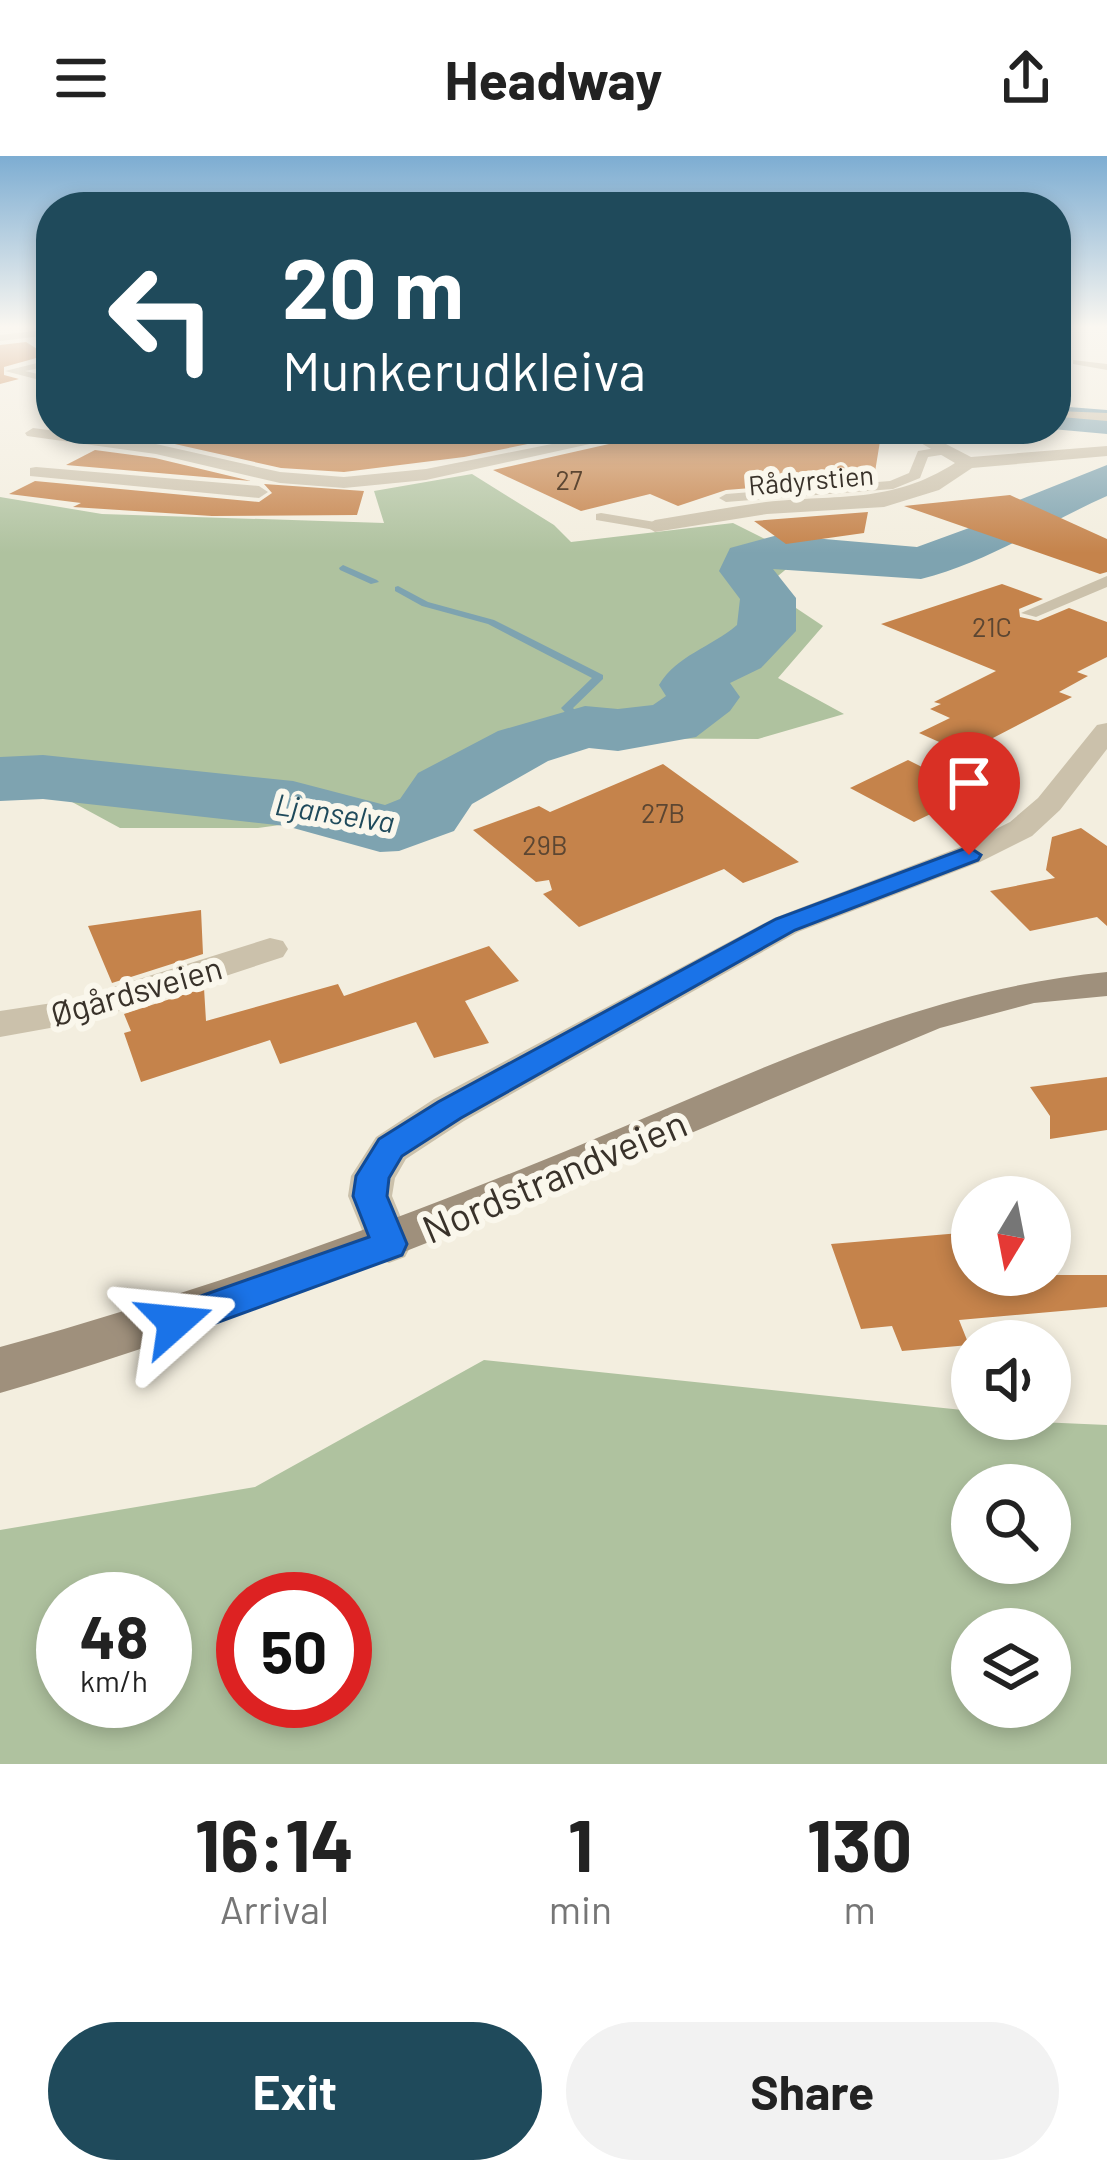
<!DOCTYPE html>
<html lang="en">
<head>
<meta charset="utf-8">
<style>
	:root { --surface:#fff; --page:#f2f2f2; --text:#222; --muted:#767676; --accent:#1f4a5b }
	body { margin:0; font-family:Barlow,sans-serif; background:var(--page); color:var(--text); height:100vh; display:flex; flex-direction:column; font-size:45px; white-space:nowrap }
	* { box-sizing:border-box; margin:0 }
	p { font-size:39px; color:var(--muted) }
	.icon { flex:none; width:66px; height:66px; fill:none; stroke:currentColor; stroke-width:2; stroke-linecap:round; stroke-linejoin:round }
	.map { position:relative; height:1608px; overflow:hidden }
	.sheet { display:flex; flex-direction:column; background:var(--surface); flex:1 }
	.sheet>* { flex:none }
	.guide { position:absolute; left:36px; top:36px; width:1035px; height:252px; border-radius:48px; box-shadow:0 6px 18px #0003; background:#1f4a5b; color:#fff; overflow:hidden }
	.needle { width:78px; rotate:190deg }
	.controls { position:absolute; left:951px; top:1020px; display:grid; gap:24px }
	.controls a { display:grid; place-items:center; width:120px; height:120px; border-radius:50%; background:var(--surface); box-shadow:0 6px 18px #0003; font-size:60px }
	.speed { position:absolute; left:36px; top:1416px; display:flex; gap:24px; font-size:60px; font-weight:700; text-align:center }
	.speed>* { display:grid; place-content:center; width:156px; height:156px; border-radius:50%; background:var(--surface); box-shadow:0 6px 18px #0003; line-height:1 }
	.speed small { font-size:30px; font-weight:400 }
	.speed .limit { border:18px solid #d22; background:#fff; color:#111 }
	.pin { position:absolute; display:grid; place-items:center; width:102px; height:102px; color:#fff; margin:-123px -51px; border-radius:50% 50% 50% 0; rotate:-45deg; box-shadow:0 0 12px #0007 }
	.pin .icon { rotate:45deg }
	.me { position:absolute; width:132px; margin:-66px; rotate:72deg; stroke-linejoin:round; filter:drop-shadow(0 0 9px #0008) }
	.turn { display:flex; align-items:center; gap:42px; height:252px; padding:0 48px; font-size:54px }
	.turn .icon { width:156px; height:156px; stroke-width:2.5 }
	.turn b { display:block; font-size:84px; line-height:102px }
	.eta { display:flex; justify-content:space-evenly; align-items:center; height:204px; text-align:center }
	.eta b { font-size:72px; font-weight:700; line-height:84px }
	.primary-button { display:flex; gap:24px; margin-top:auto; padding:24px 48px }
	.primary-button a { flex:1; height:138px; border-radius:72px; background:var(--accent); color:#fff; font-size:48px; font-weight:700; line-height:138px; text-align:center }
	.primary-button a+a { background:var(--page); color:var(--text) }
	header { display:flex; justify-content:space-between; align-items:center; height:156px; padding:0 48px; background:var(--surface); font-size:54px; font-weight:700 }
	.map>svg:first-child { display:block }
	.green { fill:#afc29f; fill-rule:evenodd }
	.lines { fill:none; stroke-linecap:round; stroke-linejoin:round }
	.stream { fill:#7ea3b0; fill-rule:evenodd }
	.river { fill:#7ea3b0; fill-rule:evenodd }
	.building { fill:#c5834b }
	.lane { fill:#cbc1ab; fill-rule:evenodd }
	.street { fill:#cbc1ab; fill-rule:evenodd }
	.secondary { fill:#9f907c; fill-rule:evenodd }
	.route { fill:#1a73e8; stroke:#114b97; stroke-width:3 }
	.labels { text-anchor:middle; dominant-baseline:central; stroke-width:12; stroke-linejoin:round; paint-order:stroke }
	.number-label { font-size:27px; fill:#5c4632 }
	.far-street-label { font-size:27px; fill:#39322a; stroke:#faf7ec }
	.far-water-label { font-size:30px; font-style:italic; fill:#1f4a5b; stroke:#faf7ec }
	.street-label { font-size:33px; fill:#39322a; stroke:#faf7ec }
	.near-street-label { font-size:39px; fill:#39322a; stroke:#faf7ec }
</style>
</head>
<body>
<header><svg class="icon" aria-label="menu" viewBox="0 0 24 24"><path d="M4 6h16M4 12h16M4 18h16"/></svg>Headway<svg class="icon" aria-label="share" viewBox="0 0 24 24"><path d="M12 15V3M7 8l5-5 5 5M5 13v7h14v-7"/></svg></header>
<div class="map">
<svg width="1107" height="1608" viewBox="0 0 1107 1608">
	<rect width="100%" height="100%" fill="#f3eedf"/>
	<!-- green -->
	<path class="green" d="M 472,318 L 554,369 L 571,386 L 733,367 L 801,401 L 773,424 L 781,442 L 823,470 L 778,522 L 844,558 L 758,583 L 571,582 L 389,654 L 258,672 L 120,672 L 50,634 L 0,634 L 0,341 L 102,358 L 384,367 L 374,335 Z
		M 484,1204 L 972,1255 L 972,1263 L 1107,1269 L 1107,1608 L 0,1608 L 0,1374 L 255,1331 ZM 1050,1329 L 1050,1407 L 972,1407 L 972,1329 ZM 165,1443 L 165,1545 L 63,1545 L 63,1443 ZM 345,1443 L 345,1545 L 243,1545 L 243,1443 ZM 1050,1473 L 1050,1551 L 972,1551 L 972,1473 Z"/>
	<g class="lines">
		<!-- stream -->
		<path class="stream" d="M 343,409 L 377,424 L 379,426 L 371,428 L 340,414 L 339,412 Z
			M 398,430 L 428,446 L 494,464 L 603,519 L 603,523 L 573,552 L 589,569 L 589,573 L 581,573 L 561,552 L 592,522 L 488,468 L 422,450 L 395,435 L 395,431 Z"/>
		<!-- river -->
		<path class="river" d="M 1056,250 L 1107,254 L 1107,278 L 1052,273 L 1056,273 Z
			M 1107,309 L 1107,340 C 1044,368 989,406 921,423 L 773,413 L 796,442 L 796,475 L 761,512 L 730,527 L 740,541 L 730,555 L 696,581 L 618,595 L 589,592 L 548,605 L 472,648 L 454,675 L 399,695 L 380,696 L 286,670 L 43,643 L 0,645 L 0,601 L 43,599 L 293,625 L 385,649 L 400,643 L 418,617 L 498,575 L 585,550 L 618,553 L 653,549 L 666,540 L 659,529 C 677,499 710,492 737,469 L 740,443 L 719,415 L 730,392 L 778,379 L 917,391 L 980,368 L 1004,350 Z"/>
	</g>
	<!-- building -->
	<path class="building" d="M 26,186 L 47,199 L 4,211 L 4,219 L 19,223 L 0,228 L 0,189 Z
		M 365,273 L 587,273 L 587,276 L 464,301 L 344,316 L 281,312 L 148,282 L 274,275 L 275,283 Z
		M 613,273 L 882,273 L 874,322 L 726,334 L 678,350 L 650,338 L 581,355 L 493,314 L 609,288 Z
		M 95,294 L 155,302 L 251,325 L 66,309 Z
		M 35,325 L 259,346 L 272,337 L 264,328 L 364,335 L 357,359 L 212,360 L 73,351 L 81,347 L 9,338 Z
		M 1010,339 L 1107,383 L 1107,416 L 1100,418 L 904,350 Z
		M 868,356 L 864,377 L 786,388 L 754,365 Z
		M 1002,428 L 1043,443 L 1019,453 L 1020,461 L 1038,465 L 1069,452 L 1107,466 L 1107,501 L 1077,516 L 1088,520 L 1059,536 L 1072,541 L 964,597 L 919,577 L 950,562 L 930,553 L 941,548 L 934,546 L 996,515 L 881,468 Z
		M 908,604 L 974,637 L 914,666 L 850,632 Z
		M 663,608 L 799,706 L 743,727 L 724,713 L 579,771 L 543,738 L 552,734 L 549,724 L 536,726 L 473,674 L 539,650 L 550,656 Z
		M 1081,672 L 1107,690 L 1107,770 L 1097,761 L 1030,775 L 990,735 L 1055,722 L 1046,714 L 1052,681 Z
		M 201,754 L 203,798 L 112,827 L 88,770 Z
		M 489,790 L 519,825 L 465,845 L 489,887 L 434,902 L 416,866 L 280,908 L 270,884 L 141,926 L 124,877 L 131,875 L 124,858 L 204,832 L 206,865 L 338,828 L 344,840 Z
		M 1107,921 L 1107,974 L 1050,983 L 1050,960 L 1030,931 Z
		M 972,1076 L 972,1119 L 1107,1119 L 1107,1151 L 959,1164 L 969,1189 L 902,1195 L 892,1170 L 861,1173 L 831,1088 Z"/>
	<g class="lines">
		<!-- lane -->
		<path class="lane" d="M 51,173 L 51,179 L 0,185 L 0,179 Z
			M 1073,204 L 1107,208 L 1107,214 L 1073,208 Z
			M 45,205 L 49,210 L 25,215 L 51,221 L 51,227 L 5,215 Z
			M 1057,255 L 1107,257 L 1107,265 L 1061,261 Z
			M 942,291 L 947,298 L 928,301 L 920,322 L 893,333 L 726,346 L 719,342 L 726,338 L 890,325 L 909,317 L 918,295 Z
			M 601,357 L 655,366 L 662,370 L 655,374 L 596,364 L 596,358 Z
			M 1107,420 L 1107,431 L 1036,461 L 1021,457 Z"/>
		<!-- street -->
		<path class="street" d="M 51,202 L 51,211 L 38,208 Z
			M 33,272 L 156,288 L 280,316 L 344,321 L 426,313 L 592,280 L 592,273 L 608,273 L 608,284 L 426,324 L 344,332 L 280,327 L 156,298 L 27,280 L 25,277 Z
			M 897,273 L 917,273 L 971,301 L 1107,290 L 1107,300 L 972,312 L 939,334 L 884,351 L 767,358 L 655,376 L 645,370 L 655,364 C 692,358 729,351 766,346 C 838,338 891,348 955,307 Z
			M 36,311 L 259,330 L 268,336 L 259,342 L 30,320 L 30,312 Z
			M 1107,567 L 1107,593 L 1060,654 L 1032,680 L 980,706 L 798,776 L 464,965 L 406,1003 L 395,1022 L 392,1040 L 412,1088 L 405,1101 L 389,1107 L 373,1101 L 348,1040 L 351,1020 L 376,981 L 434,943 L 774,762 L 958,692 L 1010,666 L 1038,642 L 1097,569 Z
			M 270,782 L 283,785 L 288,793 L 283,801 L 89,865 L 0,881 L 0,855 L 72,844 Z"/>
		<!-- secondary -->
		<path class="secondary" d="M 1107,816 L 1107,840 L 1034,847 L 940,872 C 628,1001 324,1143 0,1237 L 0,1191 C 194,1138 380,1071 566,995 C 742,923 916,834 1107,816 Z"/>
	</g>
	<!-- sky -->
	<linearGradient id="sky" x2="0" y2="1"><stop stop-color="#7dadd2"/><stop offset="0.43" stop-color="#faf7f1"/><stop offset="1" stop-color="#faf7f1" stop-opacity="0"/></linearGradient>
	<rect width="1107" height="397" fill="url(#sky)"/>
	<!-- route -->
	<path class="route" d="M 969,691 L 981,699 L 978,704 L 795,774 L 461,962 L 402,1000 L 389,1022 L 387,1040 L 407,1088 L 402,1099 L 175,1182 L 161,1177 L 156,1166 L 161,1154 L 369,1081 L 353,1040 L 356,1020 L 379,983 L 438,946 L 776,763 Z"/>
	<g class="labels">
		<!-- number labels -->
		<g class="number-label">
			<text x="569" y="323">27</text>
			<text x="992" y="470">21C</text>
			<text x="663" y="656">27B</text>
			<text x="545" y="688">29B</text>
		</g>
		<!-- far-street labels -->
		<g class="far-street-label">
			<text transform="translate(811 323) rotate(-5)">Rådyrstien</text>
		</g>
		<!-- far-water labels -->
		<g class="far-water-label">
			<text transform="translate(335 656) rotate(9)">Ljanselva</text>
		</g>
		<!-- street labels -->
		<g class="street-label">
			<text transform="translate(136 834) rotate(-16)">Øgårdsveien</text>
		</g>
		<!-- near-street labels -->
		<g class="near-street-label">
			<text transform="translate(554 1019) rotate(-23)">Nordstrandveien</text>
		</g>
	</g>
</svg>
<div class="controls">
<a><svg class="needle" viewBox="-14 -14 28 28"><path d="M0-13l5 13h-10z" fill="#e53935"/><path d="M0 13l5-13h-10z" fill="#767676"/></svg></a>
<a><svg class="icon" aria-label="sound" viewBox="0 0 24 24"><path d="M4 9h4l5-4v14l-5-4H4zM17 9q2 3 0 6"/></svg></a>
<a><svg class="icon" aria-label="search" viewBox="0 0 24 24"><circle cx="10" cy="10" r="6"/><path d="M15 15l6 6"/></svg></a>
<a><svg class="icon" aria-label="layers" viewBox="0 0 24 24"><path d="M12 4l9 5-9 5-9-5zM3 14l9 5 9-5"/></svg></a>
</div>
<div class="speed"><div>48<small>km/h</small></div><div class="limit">50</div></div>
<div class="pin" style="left:969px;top:699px;background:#d93025"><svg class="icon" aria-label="arrive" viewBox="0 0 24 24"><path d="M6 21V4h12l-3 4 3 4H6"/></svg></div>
<svg class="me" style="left:175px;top:1166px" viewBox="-20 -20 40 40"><path d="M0-17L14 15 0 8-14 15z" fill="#1a73e8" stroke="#fff" stroke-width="4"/></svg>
<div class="guide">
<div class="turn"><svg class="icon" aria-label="left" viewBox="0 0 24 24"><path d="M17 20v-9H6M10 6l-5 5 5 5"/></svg><div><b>20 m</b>Munkerudkleiva</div></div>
</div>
</div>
<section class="sheet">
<div class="eta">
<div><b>16:14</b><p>Arrival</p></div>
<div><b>1</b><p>min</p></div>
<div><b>130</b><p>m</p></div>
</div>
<div class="primary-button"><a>Exit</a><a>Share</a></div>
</section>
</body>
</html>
